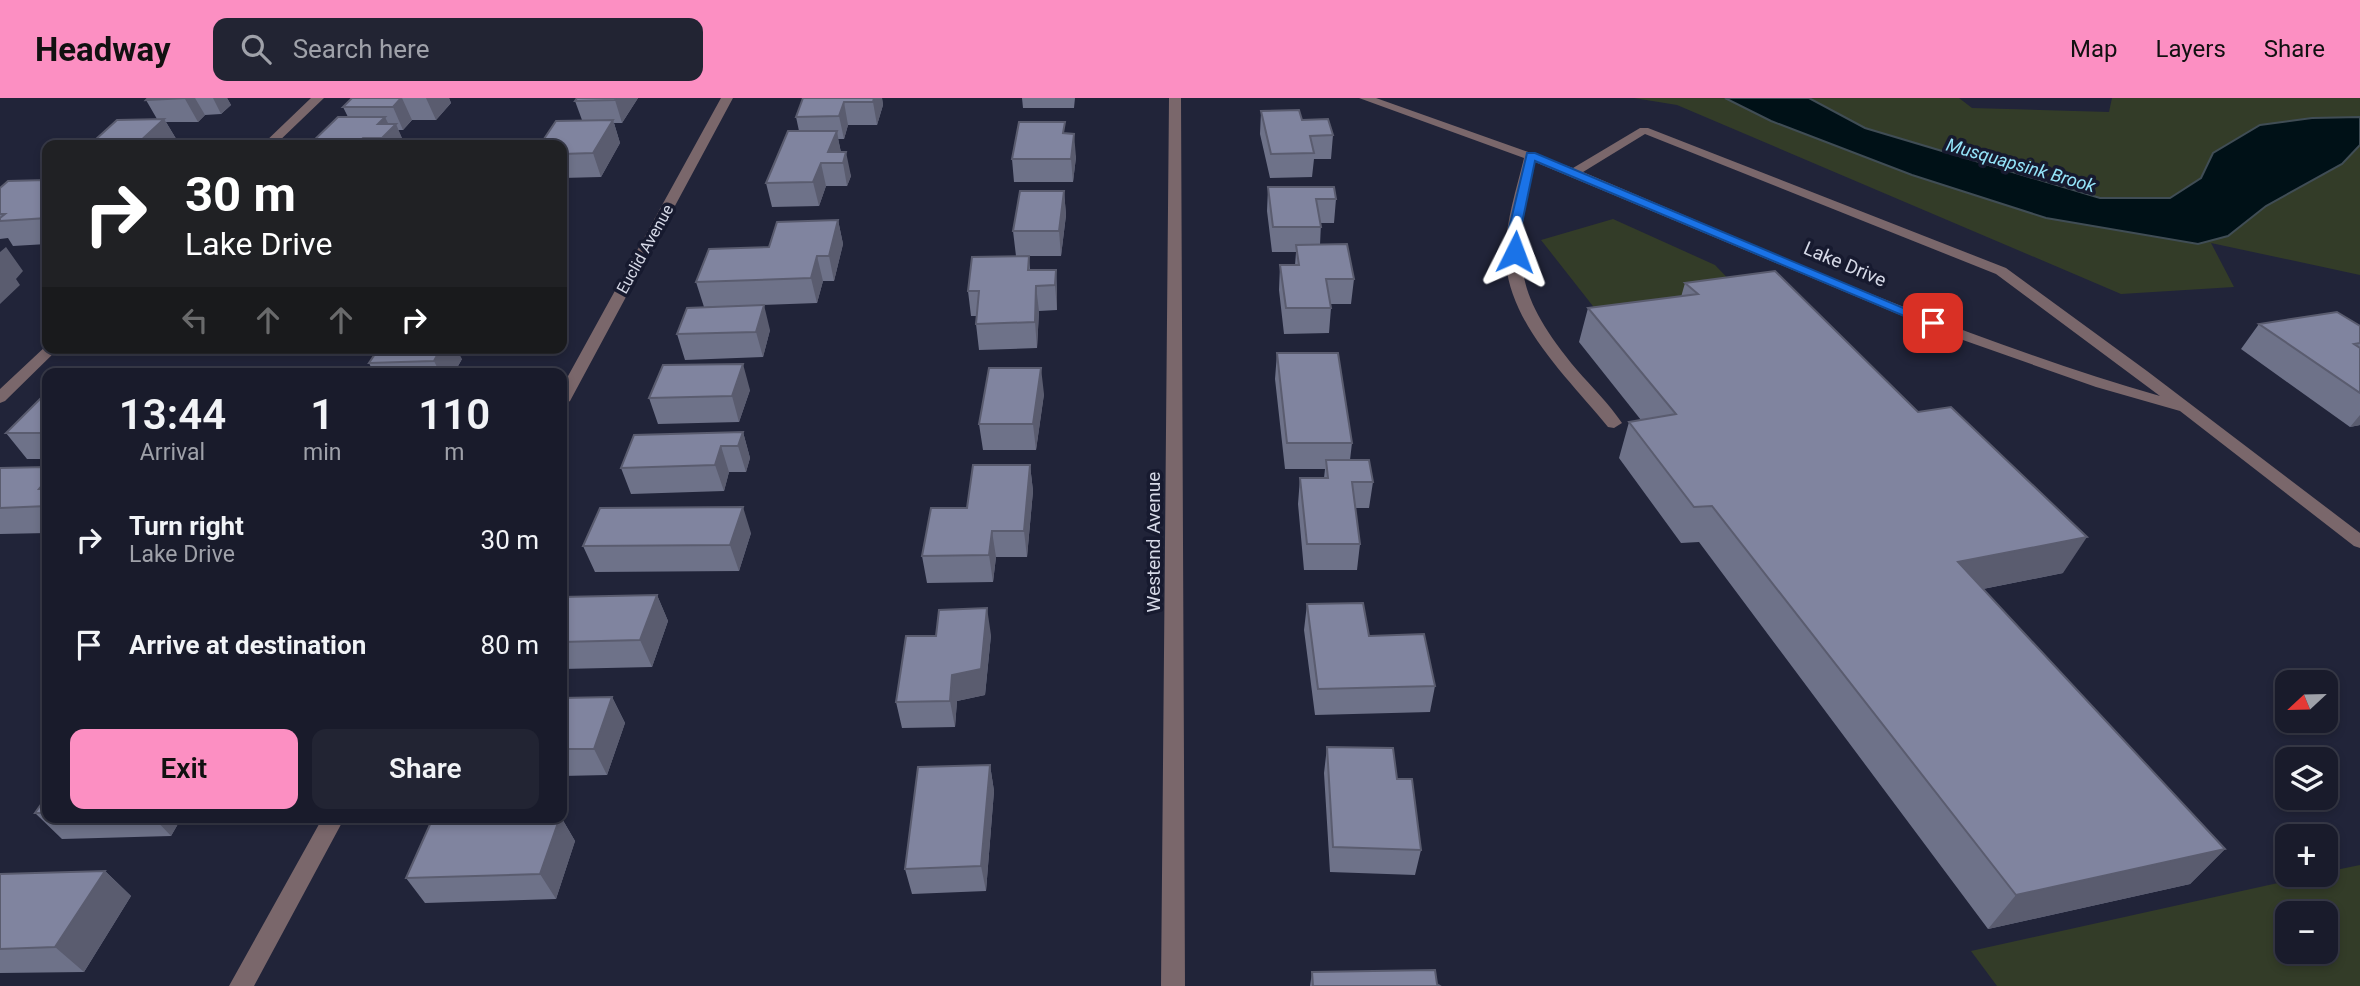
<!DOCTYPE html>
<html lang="en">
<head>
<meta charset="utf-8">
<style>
	:root { --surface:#191b2b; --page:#222433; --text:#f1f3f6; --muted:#9fa1a9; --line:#373947; --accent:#fc8fc2 }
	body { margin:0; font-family:Roboto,sans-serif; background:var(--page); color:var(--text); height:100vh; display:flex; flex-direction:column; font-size:26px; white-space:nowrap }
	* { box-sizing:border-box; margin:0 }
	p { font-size:23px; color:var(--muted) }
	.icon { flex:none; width:38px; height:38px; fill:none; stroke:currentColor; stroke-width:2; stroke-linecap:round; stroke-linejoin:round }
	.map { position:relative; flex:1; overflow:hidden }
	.side { position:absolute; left:42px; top:270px; width:525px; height:455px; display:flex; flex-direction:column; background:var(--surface); border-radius:14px; box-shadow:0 4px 10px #0003,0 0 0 2px var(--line) }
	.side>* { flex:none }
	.banner { position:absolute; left:42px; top:42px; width:525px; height:214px; border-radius:14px; box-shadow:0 4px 10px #0003,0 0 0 2px var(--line); background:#202124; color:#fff; overflow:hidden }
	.needle { width:46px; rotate:248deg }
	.controls { position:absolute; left:2275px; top:572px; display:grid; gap:14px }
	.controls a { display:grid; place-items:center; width:63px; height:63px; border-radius:14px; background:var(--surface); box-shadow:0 4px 10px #0003,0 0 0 2px var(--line); font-size:35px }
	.pin { position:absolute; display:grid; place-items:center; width:60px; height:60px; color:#fff; margin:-30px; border-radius:14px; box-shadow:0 4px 10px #0006 }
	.me { position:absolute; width:77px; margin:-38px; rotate:3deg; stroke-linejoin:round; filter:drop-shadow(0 0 5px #0008) }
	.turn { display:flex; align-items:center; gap:24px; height:147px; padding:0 28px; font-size:32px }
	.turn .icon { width:91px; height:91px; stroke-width:2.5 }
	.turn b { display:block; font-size:49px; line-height:60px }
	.lanes { display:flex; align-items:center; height:66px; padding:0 28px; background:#0003; justify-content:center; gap:35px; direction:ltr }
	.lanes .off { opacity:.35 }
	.eta { display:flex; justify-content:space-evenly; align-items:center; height:119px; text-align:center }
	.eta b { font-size:42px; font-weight:600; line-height:49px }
	.primary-button { display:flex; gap:14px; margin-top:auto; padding:14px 28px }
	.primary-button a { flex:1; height:80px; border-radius:14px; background:var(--accent); color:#111; font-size:28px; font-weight:600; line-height:80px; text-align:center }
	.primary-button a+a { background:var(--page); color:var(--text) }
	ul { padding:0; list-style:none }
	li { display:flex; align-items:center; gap:21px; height:105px; padding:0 28px }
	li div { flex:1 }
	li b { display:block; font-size:26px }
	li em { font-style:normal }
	header { display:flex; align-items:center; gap:42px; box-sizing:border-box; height:98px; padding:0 35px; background:var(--accent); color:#111 }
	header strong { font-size:33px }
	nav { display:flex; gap:38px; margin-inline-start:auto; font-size:24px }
	.search { width:490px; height:63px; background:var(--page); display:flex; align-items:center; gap:18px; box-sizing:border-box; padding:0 24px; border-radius:14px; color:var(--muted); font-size:26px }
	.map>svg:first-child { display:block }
	.green { fill:#333c28; fill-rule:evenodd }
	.water { fill:#001117; stroke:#404d55; stroke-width:2 }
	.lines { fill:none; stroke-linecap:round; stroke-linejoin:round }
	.minor { fill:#7a676b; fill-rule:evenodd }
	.wall { fill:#6e7289 }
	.shaded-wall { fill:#5a5c6f }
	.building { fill:#80849f; stroke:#5a5c6f; stroke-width:2 }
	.route { fill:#1a73e8; stroke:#114b97; stroke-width:2 }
	.labels { text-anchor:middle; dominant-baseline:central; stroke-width:7; stroke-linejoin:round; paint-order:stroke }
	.far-street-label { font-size:16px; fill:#d6d9e7; stroke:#171a2f }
	.far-water-label { font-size:18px; font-style:italic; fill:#95e5fa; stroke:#171a2f }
	.street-label { font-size:19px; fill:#d6d9e7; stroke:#171a2f }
</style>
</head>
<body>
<header>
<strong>Headway</strong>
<div class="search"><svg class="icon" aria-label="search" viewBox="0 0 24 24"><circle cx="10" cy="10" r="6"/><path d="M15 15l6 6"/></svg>Search here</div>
<nav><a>Map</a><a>Layers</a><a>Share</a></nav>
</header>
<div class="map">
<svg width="2360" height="888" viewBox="0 0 2360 888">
	<rect width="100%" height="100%" fill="#212439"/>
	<!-- green -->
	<path class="green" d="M 1634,0 L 1959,0 L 1972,10 L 2109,14 L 2112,0 L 2360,0 L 2360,177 L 2211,145 L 2234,189 L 2121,196 L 1677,7 Z
		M 1613,121 L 1715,167 L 1741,194 L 1596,212 L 1541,142 Z
		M 2360,767 L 2360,888 L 1997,888 L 1971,853 L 2314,777 L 2326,777 L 2326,774 ZM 2287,816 L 2326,816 L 2326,854 L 2287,854 Z"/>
	<!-- water -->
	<path class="water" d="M 1725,0 L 1809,0 L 1865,30 L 2100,100 L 2170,100 L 2201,80 L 2213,55 L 2260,27 L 2312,20 L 2360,19 L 2360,47 L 2342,66 L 2266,108 L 2228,138 L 2198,146 L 2046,120 L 1912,77 L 1771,23 Z"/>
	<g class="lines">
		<!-- minor -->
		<path class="minor" d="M 311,0 L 324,0 L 275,47 L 262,47 Z
			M 721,0 L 733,0 L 570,303 L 562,308 L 562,289 Z
			M 1169,0 L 1181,0 L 1185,888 L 1161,888 Z
			M 1359,0 L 1376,0 L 1573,70 L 1640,30 L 1648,30 L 2006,170 L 2147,273 L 2360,435 L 2360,450 L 2354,448 L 2180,313 L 2096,289 L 1943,235 L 1535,64 C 1512,159 1512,194 1577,272 C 1592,289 1609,306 1622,325 L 1614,330 L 1608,329 C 1570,282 1512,229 1506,166 C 1503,130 1516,94 1524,60 ZM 1645,36 L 1996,176 L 2160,298 C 1961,241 1773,154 1583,74 Z
			M 47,247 L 47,250 L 59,250 L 5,303 L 0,305 L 0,291 Z
			M 323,719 L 345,719 L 254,888 L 229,888 Z"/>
	</g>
	<!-- wall -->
	<path class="wall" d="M 148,0 L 227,0 L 231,7 L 221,16 L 205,17 L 198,24 L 166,24 L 178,44 L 175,47 L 60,47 L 95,42 L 157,21 L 146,2 Z
		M 352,0 L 449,0 L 451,5 L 436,22 L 412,22 L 403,32 L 398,32 L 405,47 L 309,47 L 348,19 L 343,9 Z
		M 577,0 L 638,0 L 622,25 L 614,25 L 620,45 L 601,79 L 562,80 L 562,47 L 582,22 L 575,3 Z
		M 803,0 L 882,0 L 883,7 L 877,27 L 848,27 L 844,41 L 838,41 L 841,54 L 851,78 L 847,88 L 826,88 L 819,108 L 772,109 L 766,85 L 799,33 L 796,19 Z
		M 1022,0 L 1075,0 L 1074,10 L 1023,10 Z
		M 1261,13 L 1302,22 L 1333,37 L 1331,61 L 1314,61 L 1312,79 L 1270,80 L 1260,36 Z
		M 1065,36 L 1076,59 L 1073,84 L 1014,84 L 1012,61 Z
		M 47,82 L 47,146 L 13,148 L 8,140 L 0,141 L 0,90 Z
		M 1268,89 L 1336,101 L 1334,125 L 1321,125 L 1320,147 L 1354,181 L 1351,206 L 1331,206 L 1331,210 L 1329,235 L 1284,236 L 1279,192 L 1280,167 L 1295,167 L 1296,154 L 1272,154 L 1267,113 Z
		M 1064,93 L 1066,117 L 1061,158 L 1029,158 L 1030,172 L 1056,172 L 1057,196 L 1057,212 L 1039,213 L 1037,250 L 979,252 L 976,226 L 977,218 L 971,218 L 968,193 L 1016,158 L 1013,133 Z
		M 838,122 L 843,146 L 834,183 L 823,183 L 817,205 L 704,209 L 696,184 L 769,149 Z
		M 1685,185 L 2063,475 L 1983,491 L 2225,751 L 2190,786 L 1988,831 L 1699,444 L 1681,445 L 1619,360 L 1629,324 L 1641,322 L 1579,244 L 1588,210 L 1681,199 Z
		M 2259,226 L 2360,228 L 2360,327 L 2350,329 L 2241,251 Z
		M 770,232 L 763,259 L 685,262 L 677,236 Z
		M 1277,255 L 1352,345 L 1350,362 L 1373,384 L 1369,410 L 1355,410 L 1360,446 L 1357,472 L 1304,472 L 1298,406 L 1300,380 L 1324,380 L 1325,371 L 1285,371 L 1275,281 Z
		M 462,261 L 454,275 L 374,275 L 369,265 Z
		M 750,292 L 739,324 L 658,326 L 649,300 Z
		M 47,296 L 47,361 L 27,361 L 6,335 Z
		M 1044,296 L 1036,352 L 983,352 L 979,326 Z
		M 743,334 L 750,360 L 746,374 L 729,374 L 724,393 L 631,396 L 621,370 Z
		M 1030,367 L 1033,393 L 1027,459 L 996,459 L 993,484 L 927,485 L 922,458 Z
		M 47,369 L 47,435 L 0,436 L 0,370 Z
		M 751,435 L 739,473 L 595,474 L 583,448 Z
		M 657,497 L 668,523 L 652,569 L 562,571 L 562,499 Z
		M 1307,506 L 1369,538 L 1435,588 L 1430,614 L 1315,617 L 1304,532 Z
		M 991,537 L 985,597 L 957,603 L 955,629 L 902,630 L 896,604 Z
		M 612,599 L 625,625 L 607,677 L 562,678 L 562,600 Z
		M 1327,649 L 1397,681 L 1421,752 L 1415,777 L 1330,774 L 1324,675 Z
		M 990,667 L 994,693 L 986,793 L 912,796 L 905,771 Z
		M 47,698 L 47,719 L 182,719 L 171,738 L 62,741 L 35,715 Z
		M 518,719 L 561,719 L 575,743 L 556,801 L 425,805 L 406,780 Z
		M 105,773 L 131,798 L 84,874 L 0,875 L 0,776 Z
		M 1312,874 L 1437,886 L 1440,888 L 1310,888 Z"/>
	<!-- shaded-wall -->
	<path class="shaded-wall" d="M 186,0 L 195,0 L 205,17 L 198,24 L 185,1 Z
		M 213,0 L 227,0 L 231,7 L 221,16 Z
		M 402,0 L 412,22 L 403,32 L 393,9 Z
		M 426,0 L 449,0 L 451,5 L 436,22 Z
		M 616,0 L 638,0 L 622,25 L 615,2 Z
		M 874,0 L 882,0 L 883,7 L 877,27 L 873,4 Z
		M 844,4 L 848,27 L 844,41 L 839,18 Z
		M 385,19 L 391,31 L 396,26 L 405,47 L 386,47 L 378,26 Z
		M 164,21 L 178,44 L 175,47 L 136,47 Z
		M 613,22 L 620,45 L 601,79 L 593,55 Z
		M 837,33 L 841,56 L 828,54 Z
		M 1074,36 L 1076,59 L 1073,84 L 1071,61 Z
		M 363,40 L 367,47 L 356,47 Z
		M 846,54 L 851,78 L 847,88 L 843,65 Z
		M 821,65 L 826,88 L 819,108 L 813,84 Z
		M 1064,93 L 1066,117 L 1061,158 L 1059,133 Z
		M 838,122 L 843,146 L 834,183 L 829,158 Z
		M 6,149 L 23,173 L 16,181 L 20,187 L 0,206 L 0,154 Z
		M 817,158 L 823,183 L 817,205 L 811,180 Z
		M 1056,172 L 1057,196 L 1057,212 L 1055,187 Z
		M 1036,188 L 1039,213 L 1037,250 L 1035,224 Z
		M 764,207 L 770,232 L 763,259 L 756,234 Z
		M 441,250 L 456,250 L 462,261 L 454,275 L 440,275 L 434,263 Z
		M 743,266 L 750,292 L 739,324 L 732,298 Z
		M 1041,270 L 1044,296 L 1036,352 L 1033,326 Z
		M 2360,317 L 2360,327 L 2350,329 Z
		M 743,334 L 750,360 L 746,374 L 738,348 Z
		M 721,348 L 729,374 L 724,393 L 715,367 Z
		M 1030,367 L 1033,393 L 1027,459 L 1024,433 Z
		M 47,381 L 47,401 L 39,391 Z
		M 743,409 L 751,435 L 739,473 L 730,447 Z
		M 992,433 L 996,459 L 993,484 L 989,457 Z
		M 2087,439 L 2063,475 L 1937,500 L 1958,464 Z
		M 657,497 L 668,523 L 652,569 L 640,542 Z
		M 987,510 L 991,537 L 985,597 L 957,603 L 955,629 L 950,603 L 952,577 Z
		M 612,599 L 625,625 L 607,677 L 594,651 Z
		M 990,667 L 994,693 L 986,793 L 981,768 Z
		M 153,719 L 182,719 L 171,738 Z
		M 560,719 L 561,719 L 575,743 L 556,801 L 540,776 Z
		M 2225,751 L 2190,786 L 1988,831 L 2016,797 Z
		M 105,773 L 131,798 L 84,874 L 55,849 Z"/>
	<!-- building -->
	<path class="building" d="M 148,0 L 186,0 L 146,2 Z
		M 352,0 L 401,0 L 393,9 L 343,9 Z
		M 577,0 L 616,0 L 615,2 L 575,3 Z
		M 803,0 L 874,0 L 873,4 L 844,4 L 839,18 L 796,19 Z
		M 1299,12 L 1302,22 L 1328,21 L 1333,37 L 1310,38 L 1314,55 L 1271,56 L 1261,13 Z
		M 338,19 L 385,19 L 378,26 L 396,26 L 382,40 L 363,40 L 356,47 L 309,47 Z
		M 164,21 L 136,47 L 60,47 L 66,42 L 95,42 L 117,22 Z
		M 613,22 L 593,55 L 562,56 L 562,47 L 540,47 L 556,23 Z
		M 1019,24 L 1065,24 L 1063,35 L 1074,36 L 1071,61 L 1012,61 Z
		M 788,33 L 837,33 L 828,54 L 846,54 L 843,65 L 821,65 L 813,84 L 766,85 Z
		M 47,82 L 47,120 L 0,123 L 0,120 L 5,116 L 0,116 L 0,90 L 8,83 Z
		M 1268,89 L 1334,89 L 1336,101 L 1316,101 L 1321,129 L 1273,129 Z
		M 1020,93 L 1064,93 L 1059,133 L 1013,133 Z
		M 838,122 L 829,158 L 817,158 L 811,180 L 696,184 L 709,151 L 769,149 L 777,124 Z
		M 1347,146 L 1354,181 L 1326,181 L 1331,210 L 1286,210 L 1280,167 L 1299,167 L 1296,147 Z
		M 1029,158 L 1028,172 L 1056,172 L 1055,187 L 1036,188 L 1035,224 L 976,226 L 979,193 L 968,193 L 972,159 Z
		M 1775,173 L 1918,314 L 1951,309 L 2087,439 L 1958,464 L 2225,751 L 2016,797 L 1712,408 L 1694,409 L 1629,324 L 1676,316 L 1588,210 L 1698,196 L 1685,185 Z
		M 764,207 L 756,234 L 677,236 L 687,210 Z
		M 2337,214 L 2360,228 L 2360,245 L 2354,246 L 2360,250 L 2360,295 L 2259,226 Z
		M 379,250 L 441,250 L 434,263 L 369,265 Z
		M 1277,255 L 1338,255 L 1352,345 L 1287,345 Z
		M 743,266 L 732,298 L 649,300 L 663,267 Z
		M 989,270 L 1041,270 L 1033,326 L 979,326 Z
		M 45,296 L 47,296 L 47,335 L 6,335 Z
		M 743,334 L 738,348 L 721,348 L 715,367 L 621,370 L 634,337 Z
		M 1326,362 L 1369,362 L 1373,384 L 1352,384 L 1360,446 L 1307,446 L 1300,380 L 1328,380 Z
		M 973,367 L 1030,367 L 1024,433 L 992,433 L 989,457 L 922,458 L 931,410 L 967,410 Z
		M 47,369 L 47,381 L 39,391 L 47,391 L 47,408 L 0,410 L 0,370 Z
		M 743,409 L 730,447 L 583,448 L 600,410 Z
		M 657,497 L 640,542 L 562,544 L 562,499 Z
		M 1363,505 L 1369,538 L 1424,536 L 1435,588 L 1318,591 L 1307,506 Z
		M 987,510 L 981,571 L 952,577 L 950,603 L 896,604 L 906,538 L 936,538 L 939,512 Z
		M 612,599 L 594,651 L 562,651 L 562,600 Z
		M 1327,649 L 1393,650 L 1397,681 L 1412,681 L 1421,752 L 1333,749 Z
		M 990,667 L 981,768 L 905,771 L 918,669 Z
		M 47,698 L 47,715 L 35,715 Z
		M 518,719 L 560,719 L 540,776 L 406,780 L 432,722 Z
		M 105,773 L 55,849 L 0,851 L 0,776 Z
		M 1435,872 L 1437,886 L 1440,888 L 1313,888 L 1312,874 Z"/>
	<!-- route -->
	<path class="route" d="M 1527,55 L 1535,55 L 1939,225 L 1938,228 L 1928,228 L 1535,63 L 1521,130 L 1521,154 L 1511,156 L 1509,130 Z"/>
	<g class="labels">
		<!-- far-street labels -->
		<g class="far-street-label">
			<text transform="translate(645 151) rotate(-61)">Euclid Avenue</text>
		</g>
		<!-- far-water labels -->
		<g class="far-water-label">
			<text transform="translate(2021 67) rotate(16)">Musquapsink Brook</text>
		</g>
		<!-- street labels -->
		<g class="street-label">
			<text transform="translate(1845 166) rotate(23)">Lake Drive</text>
			<text transform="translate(1153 444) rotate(-90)">Westend Avenue</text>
		</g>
	</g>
</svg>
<div class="controls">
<a><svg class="needle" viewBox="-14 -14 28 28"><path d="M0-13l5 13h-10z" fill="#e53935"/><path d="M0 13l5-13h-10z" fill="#9fa1a9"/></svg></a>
<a><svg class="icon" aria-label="layers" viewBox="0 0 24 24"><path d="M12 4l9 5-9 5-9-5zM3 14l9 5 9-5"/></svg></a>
<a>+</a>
<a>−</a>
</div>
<div class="pin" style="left:1933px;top:225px;background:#d93025"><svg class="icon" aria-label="arrive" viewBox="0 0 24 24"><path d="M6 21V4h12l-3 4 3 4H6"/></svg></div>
<svg class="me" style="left:1515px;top:154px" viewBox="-20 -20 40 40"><path d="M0-17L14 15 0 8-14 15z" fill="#1a73e8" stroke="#fff" stroke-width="4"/></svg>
<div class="banner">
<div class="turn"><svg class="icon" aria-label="right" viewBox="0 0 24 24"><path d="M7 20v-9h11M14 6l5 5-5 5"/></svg><div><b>30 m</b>Lake Drive</div></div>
<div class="lanes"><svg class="icon off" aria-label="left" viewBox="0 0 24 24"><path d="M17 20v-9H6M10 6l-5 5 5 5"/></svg><svg class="icon off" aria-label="ahead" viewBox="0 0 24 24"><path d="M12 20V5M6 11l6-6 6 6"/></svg><svg class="icon off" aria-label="ahead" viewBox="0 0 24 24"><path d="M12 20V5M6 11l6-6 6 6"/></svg><svg class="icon" aria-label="right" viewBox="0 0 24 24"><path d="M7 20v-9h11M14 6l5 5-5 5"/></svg></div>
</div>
<section class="side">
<div class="eta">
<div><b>13:44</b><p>Arrival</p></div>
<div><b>1</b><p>min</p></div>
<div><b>110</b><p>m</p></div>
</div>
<ul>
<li><svg class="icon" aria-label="right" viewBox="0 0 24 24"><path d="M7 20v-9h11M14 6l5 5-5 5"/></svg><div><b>Turn right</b><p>Lake Drive</p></div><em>30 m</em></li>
<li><svg class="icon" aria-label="arrive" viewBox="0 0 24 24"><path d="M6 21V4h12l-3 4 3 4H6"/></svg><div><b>Arrive at destination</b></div><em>80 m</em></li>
</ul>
<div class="primary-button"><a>Exit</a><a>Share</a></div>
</section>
</div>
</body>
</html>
